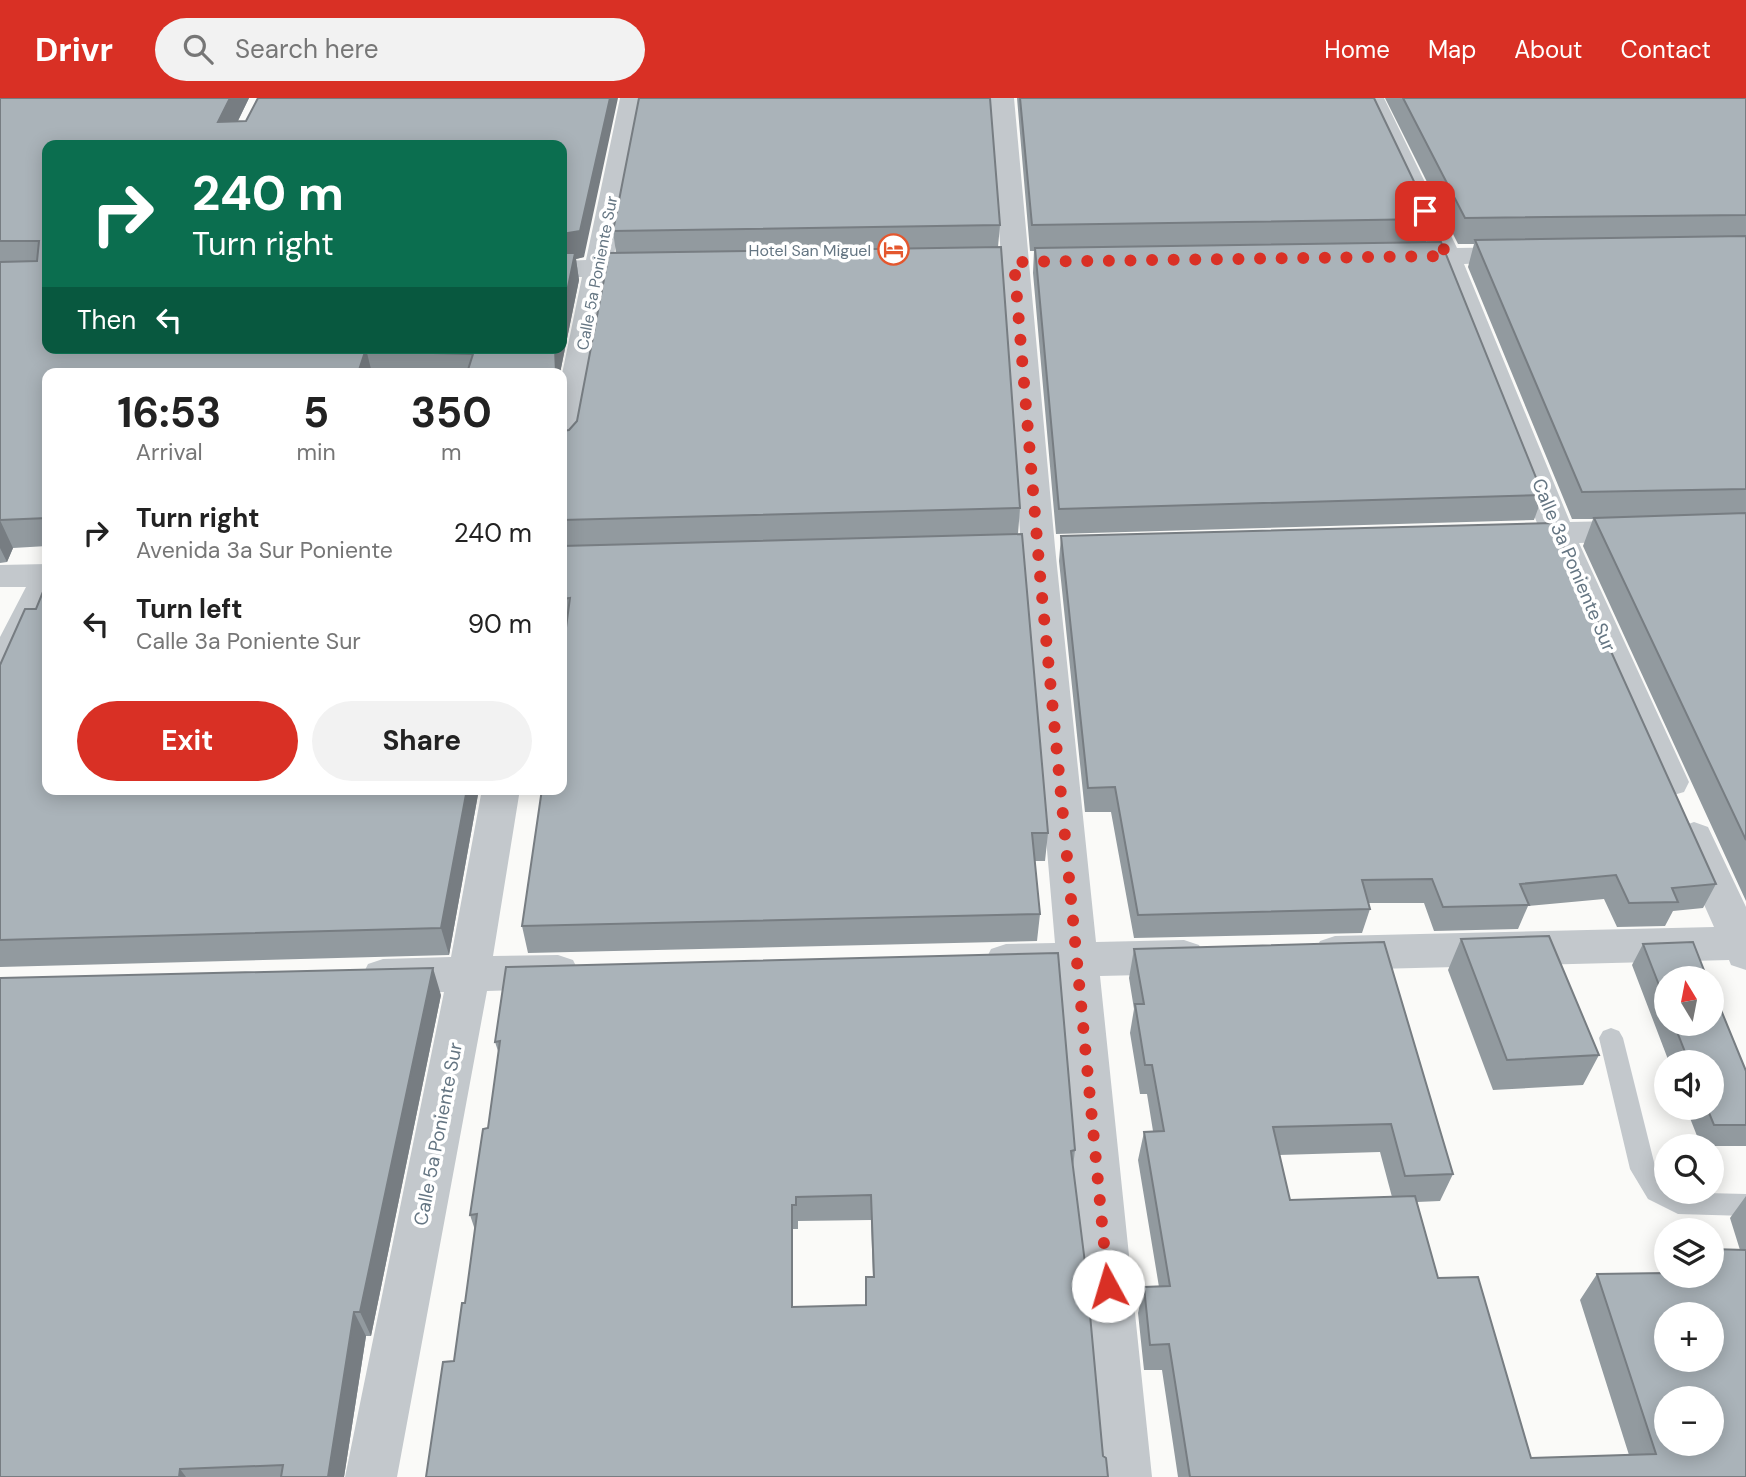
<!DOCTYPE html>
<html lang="en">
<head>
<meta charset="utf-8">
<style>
	:root { --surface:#fff; --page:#f2f2f2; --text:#222; --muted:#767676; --accent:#d93025 }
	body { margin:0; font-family:"DM Sans",sans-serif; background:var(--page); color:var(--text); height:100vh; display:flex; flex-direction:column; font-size:26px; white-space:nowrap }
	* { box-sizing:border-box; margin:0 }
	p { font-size:23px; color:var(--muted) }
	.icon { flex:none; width:38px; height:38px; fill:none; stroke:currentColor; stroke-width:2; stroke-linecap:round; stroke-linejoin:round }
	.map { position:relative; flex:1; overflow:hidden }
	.details { position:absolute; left:42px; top:270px; width:525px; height:427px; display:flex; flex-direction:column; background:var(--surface); border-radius:14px; box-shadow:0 4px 18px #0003 }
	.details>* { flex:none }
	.top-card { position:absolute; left:42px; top:42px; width:525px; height:214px; border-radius:14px; box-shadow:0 4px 18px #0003; background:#0b6e4f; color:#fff; overflow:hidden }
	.needle { width:46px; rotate:350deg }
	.fabs { position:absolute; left:1654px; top:868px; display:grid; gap:14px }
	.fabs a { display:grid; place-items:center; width:70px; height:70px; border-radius:50%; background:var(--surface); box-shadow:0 4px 18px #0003; font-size:35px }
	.pin { position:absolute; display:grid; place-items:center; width:60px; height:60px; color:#fff; margin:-30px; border-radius:14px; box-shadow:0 4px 10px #0006 }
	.me { position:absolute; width:77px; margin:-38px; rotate:354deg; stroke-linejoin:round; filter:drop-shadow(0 0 5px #0008) }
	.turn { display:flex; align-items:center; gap:24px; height:147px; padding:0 35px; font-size:32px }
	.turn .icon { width:91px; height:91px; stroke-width:2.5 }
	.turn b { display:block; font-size:49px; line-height:60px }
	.then { display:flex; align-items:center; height:66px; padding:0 35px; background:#0003; gap:14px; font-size:26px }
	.eta { display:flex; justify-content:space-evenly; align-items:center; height:119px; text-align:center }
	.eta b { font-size:42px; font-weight:700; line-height:49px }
	.primary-button { display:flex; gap:14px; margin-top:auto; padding:14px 35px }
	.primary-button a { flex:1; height:80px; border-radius:42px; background:var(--accent); color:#fff; font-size:28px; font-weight:700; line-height:80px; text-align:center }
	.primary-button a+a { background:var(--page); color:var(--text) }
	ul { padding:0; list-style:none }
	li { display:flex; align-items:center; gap:21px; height:91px; padding:0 35px }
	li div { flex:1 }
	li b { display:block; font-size:26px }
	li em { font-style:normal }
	header { display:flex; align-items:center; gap:42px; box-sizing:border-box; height:98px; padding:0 35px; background:var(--accent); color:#fff }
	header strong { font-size:33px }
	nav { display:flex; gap:38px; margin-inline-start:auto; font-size:24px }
	.search { width:490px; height:63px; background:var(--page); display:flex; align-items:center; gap:18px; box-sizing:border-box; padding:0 24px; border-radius:38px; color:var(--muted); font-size:26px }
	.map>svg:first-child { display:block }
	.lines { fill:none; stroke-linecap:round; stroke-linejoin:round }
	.lane { fill:#c3c8cc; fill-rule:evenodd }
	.street { fill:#c3c8cc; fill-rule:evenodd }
	.wall { fill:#929a9f; fill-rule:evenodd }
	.shaded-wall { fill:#777d82 }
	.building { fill:#aab3b9; stroke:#777d82; stroke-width:2; fill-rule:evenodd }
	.route { stroke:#d93025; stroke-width:12; stroke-dasharray:0 21.6 }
	.labels { text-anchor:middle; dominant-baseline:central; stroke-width:7; stroke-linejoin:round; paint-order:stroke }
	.far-poi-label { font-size:16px; fill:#657683; stroke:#fff; text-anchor:end }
	.far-street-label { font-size:16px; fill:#657683; stroke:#fff }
	.street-label { font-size:19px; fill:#657683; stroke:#fff }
</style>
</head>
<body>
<header>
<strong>Drivr</strong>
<div class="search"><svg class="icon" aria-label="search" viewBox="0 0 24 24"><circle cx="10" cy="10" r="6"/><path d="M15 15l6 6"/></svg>Search here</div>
<nav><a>Home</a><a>Map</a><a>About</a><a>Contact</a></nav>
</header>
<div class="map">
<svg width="1746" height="1379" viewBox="0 0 1746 1379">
	<rect width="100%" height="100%" fill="#fafaf8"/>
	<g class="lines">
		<!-- lane -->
		<path class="lane" d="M 1611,930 L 1619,933 L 1623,940 L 1655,1068 L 1666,1085 L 1666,1094 L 1746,1096 L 1746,1118 L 1678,1116 L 1648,1101 L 1630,1071 L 1599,940 L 1603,933 Z"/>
		<!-- street -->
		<path class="street" d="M 620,0 L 644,0 L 613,162 L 668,164 L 672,170 L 668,176 L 610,179 L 578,350 L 573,357 L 562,359 L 562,276 L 582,179 L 562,179 L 562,163 L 586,162 Z
			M 990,0 L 1014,0 L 1055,449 L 1096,844 L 1184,842 L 1199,847 L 1205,859 L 1199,871 L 1184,876 L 1100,878 L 1152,1379 L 1100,1379 L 1057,879 L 1006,880 L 991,875 L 985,863 L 991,851 L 1006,846 L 1055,845 L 1021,449 Z
			M 1360,0 L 1384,0 L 1457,150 L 1522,149 L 1532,151 L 1536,157 L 1532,163 L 1464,166 L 1570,424 L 1746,420 L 1746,440 L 1579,445 L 1689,684 L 1684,694 L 1670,698 L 1656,694 L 1651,684 L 1546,446 L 1507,447 L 1495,443 L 1490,436 L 1495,429 L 1537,425 L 1437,167 L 1383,165 L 1379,159 L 1383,153 L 1430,150 Z
			M 47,466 L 47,515 L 13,584 L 0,587 L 0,539 L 26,489 L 0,489 L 0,467 Z
			M 482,691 L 520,691 L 493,858 L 558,857 L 573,862 L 579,874 L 573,886 L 558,891 L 487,893 L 397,1379 L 345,1379 L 444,894 L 383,895 L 368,890 L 362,878 L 368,866 L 383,861 L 451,859 Z
			M 1694,724 L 1708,729 L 1746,809 L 1746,872 L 1731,867 L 1729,862 L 1335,872 L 1320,867 L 1314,855 L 1320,843 L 1335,838 L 1714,829 L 1674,739 L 1680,729 Z"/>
	</g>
	<!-- wall -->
	<path class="wall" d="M 0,0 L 249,0 L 238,23 L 584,159 L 576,161 L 579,182 L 560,275 L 438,275 L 438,271 L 401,275 L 47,275 L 47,448 L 13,450 L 7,464 L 0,465 ZM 47,47 L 562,250 L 47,250 Z
		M 1017,0 L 1374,0 L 1432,121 L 1426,144 L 1543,397 L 1534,422 L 1056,436 L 1033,175 L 1034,153 L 1030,153 Z
		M 1385,0 L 1746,0 L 1746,803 L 1583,448 L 1593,421 L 1572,421 L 1468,169 L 1474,146 L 1458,146 Z
		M 1000,127 L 998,149 L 1020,410 L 1018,436 L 1048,735 L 1045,763 L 1035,763 L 1040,816 L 1037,843 L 528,855 L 522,828 L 566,528 L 562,528 L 562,333 L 569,332 L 577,323 L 616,155 L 613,133 Z
		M 1061,438 L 1716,786 L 1703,810 L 1673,813 L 1665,828 L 1617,829 L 1604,801 L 1528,808 L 1518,831 L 1434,833 L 1424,805 L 1369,805 L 1370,811 L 1362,835 L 1134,840 L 1111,714 L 1085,714 L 1059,463 Z
		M 0,567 L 479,691 L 449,857 L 0,869 Z
		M 1461,841 L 1599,957 L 1583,987 L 1493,992 L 1448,872 Z
		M 1384,844 L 1453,1076 L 1440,1103 L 1417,1104 L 1438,1180 L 1531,1360 L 1629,1357 L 1580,1202 L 1597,1176 L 1712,1178 L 1740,1152 L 1730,1120 L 1746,1098 L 1746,1379 L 1178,1379 L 1162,1272 L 1144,1272 L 1138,1215 L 1144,1189 L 1159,1189 L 1138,1062 L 1144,1034 L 1153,1033 L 1147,996 L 1140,996 L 1130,935 L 1134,911 L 1129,880 L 1134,851 ZM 1380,1054 L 1392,1099 L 1290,1102 L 1279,1057 Z
		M 1643,846 L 1666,880 L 1666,926 L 1712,926 L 1746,973 L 1746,1048 L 1701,1048 L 1686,1010 L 1712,1010 L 1712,964 L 1669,964 L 1632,867 Z
		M 506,869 L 1075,1052 L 1073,1069 L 1103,1358 L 454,1263 L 465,1205 L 475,1132 L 470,1117 L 488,1030 L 499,956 L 495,944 ZM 871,1122 L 873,1179 L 866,1179 L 866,1207 L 793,1209 L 793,1131 L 798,1131 L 798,1123 Z
		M 441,897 L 371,1238 L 366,1238 L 344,1379 L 0,1379 Z"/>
	<!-- shaded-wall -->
	<path class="shaded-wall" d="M 230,0 L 249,0 L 226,47 L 218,24 Z
		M 610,0 L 618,0 L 584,159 L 576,161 L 579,182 L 560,275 L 556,275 L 555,250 L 562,250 L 562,136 Z
		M 366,251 L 372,275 L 358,275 Z
		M 0,422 L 13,450 L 7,464 L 0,450 Z
		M 467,691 L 479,691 L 449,857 L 441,830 Z
		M 433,870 L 441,897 L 371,1238 L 360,1214 Z
		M 792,1107 L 793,1131 L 793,1232 L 792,1209 Z
		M 354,1214 L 366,1238 L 344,1379 L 328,1379 Z
		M 180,1371 L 186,1379 L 179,1379 Z"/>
	<!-- building -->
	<path class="building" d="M 0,0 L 230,0 L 218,24 L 246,23 L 258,0 L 610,0 L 580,133 L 562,136 L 562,47 L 47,47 L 47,250 L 373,250 L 366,251 L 358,275 L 47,275 L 47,420 L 0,422 L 0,423 L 0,164 L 37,163 L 39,143 L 0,143 Z
		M 639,0 L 990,0 L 1000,127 L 613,133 Z
		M 1020,0 L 1374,0 L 1432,121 L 1032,127 Z
		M 1403,0 L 1746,0 L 1746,117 L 1465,120 Z
		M 1746,138 L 1746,391 L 1582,394 L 1475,142 Z
		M 1441,144 L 1543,397 L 1059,411 L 1035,150 Z
		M 1001,149 L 1020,410 L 562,422 L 562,333 L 569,332 L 577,323 L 609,155 Z
		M 562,155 L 575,155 L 562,218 Z
		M 433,250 L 555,250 L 556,275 L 467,275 L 473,256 L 434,255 Z
		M 1746,415 L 1746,742 L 1594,420 Z
		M 1553,425 L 1716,786 L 1672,790 L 1678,804 L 1629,805 L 1616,777 L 1520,786 L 1529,807 L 1443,809 L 1432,781 L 1362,782 L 1370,811 L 1138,817 L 1115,689 L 1088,690 L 1061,438 Z
		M 1022,436 L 1048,735 L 1032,735 L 1040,816 L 522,828 L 542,691 L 562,691 L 562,559 L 570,500 L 562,501 L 562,448 Z
		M 47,484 L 47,691 L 467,691 L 441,830 L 0,842 L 0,567 L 25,511 L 36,511 Z
		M 1549,838 L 1599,957 L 1507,962 L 1461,841 Z
		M 1384,844 L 1453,1076 L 1405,1078 L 1391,1026 L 1273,1029 L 1290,1102 L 1415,1098 L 1438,1180 L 1478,1179 L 1531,1360 L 1656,1356 L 1597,1176 L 1666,1175 L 1666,1178 L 1712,1178 L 1712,1151 L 1746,1152 L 1746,1379 L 1190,1379 L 1169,1246 L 1150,1247 L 1144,1189 L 1170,1188 L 1144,1034 L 1164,1033 L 1152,967 L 1145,967 L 1135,906 L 1144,906 L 1134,851 ZM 1666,1216 L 1712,1216 L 1712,1262 L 1666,1262 ZM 1666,1300 L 1712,1300 L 1712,1346 L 1666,1346 Z
		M 1693,844 L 1707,880 L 1666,880 L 1666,905 L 1643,846 Z
		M 1058,855 L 1075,1052 L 1071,1053 L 1086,1173 L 1103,1358 L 1106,1360 L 1108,1379 L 426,1379 L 443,1264 L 454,1263 L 462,1205 L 465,1205 L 477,1116 L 470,1117 L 483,1031 L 488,1030 L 500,943 L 495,944 L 506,869 ZM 871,1097 L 874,1179 L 866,1179 L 866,1207 L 792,1209 L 792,1107 L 796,1107 L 796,1099 Z
		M 433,870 L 360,1214 L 354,1214 L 328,1379 L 281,1379 L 283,1367 L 180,1371 L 179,1379 L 0,1379 L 0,880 Z
		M 1712,890 L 1746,973 L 1746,1027 L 1714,1027 L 1707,1010 L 1712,1010 L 1712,964 L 1689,964 L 1674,926 L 1712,926 Z"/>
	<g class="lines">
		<!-- route -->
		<path class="route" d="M 1108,1188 L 1040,477 L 1014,164 L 1447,158 L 1425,113"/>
	</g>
	<!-- icons -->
	<defs>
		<symbol id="hotel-ring" viewBox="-11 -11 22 22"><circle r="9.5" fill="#fff" stroke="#e4572e" stroke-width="1.5"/><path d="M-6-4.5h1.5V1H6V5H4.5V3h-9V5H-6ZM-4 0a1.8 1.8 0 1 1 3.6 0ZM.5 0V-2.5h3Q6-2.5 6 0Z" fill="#e4572e"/></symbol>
	</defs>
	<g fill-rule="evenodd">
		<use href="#hotel-ring" x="876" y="134" width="35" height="35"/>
	</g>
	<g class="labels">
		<!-- far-poi labels -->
		<g class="far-poi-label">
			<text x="871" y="152">Hotel San Miguel</text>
		</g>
		<!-- far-street labels -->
		<g class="far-street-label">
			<text transform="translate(597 175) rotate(-79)">Calle 5a Poniente Sur</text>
		</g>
		<!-- street labels -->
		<g class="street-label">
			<text transform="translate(1574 467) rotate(67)">Calle 3a Poniente Sur</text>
			<text transform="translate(438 1036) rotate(-79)">Calle 5a Poniente Sur</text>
		</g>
	</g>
</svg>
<div class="fabs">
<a><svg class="needle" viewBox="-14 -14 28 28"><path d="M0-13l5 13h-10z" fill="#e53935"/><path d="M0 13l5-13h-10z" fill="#767676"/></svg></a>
<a><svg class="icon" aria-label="sound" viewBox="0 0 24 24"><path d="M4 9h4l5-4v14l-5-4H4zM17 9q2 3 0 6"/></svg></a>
<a><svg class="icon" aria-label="search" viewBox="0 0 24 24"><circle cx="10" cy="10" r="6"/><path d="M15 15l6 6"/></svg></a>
<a><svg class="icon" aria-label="layers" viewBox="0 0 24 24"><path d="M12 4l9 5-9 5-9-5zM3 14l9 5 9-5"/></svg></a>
<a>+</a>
<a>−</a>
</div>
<div class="pin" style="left:1425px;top:113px;background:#d93025"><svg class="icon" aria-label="arrive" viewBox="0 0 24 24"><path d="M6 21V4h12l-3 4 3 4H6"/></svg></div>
<svg class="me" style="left:1108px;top:1188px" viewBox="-20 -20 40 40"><circle r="19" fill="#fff"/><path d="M0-13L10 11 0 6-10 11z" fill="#d93025"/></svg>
<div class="top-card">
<div class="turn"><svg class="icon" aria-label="right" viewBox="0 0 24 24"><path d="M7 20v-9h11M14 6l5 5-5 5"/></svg><div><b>240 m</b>Turn right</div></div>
<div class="then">Then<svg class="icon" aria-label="left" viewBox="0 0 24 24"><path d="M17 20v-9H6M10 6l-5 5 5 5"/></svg></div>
</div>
<section class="details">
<div class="eta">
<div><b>16:53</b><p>Arrival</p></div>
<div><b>5</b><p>min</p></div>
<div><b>350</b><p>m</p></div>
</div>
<ul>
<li><svg class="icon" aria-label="right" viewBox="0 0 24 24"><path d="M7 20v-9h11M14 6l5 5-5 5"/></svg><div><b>Turn right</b><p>Avenida 3a Sur Poniente</p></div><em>240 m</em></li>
<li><svg class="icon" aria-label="left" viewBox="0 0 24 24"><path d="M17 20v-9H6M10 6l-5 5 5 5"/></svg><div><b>Turn left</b><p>Calle 3a Poniente Sur</p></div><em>90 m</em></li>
</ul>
<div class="primary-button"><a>Exit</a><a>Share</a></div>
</section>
</div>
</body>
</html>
